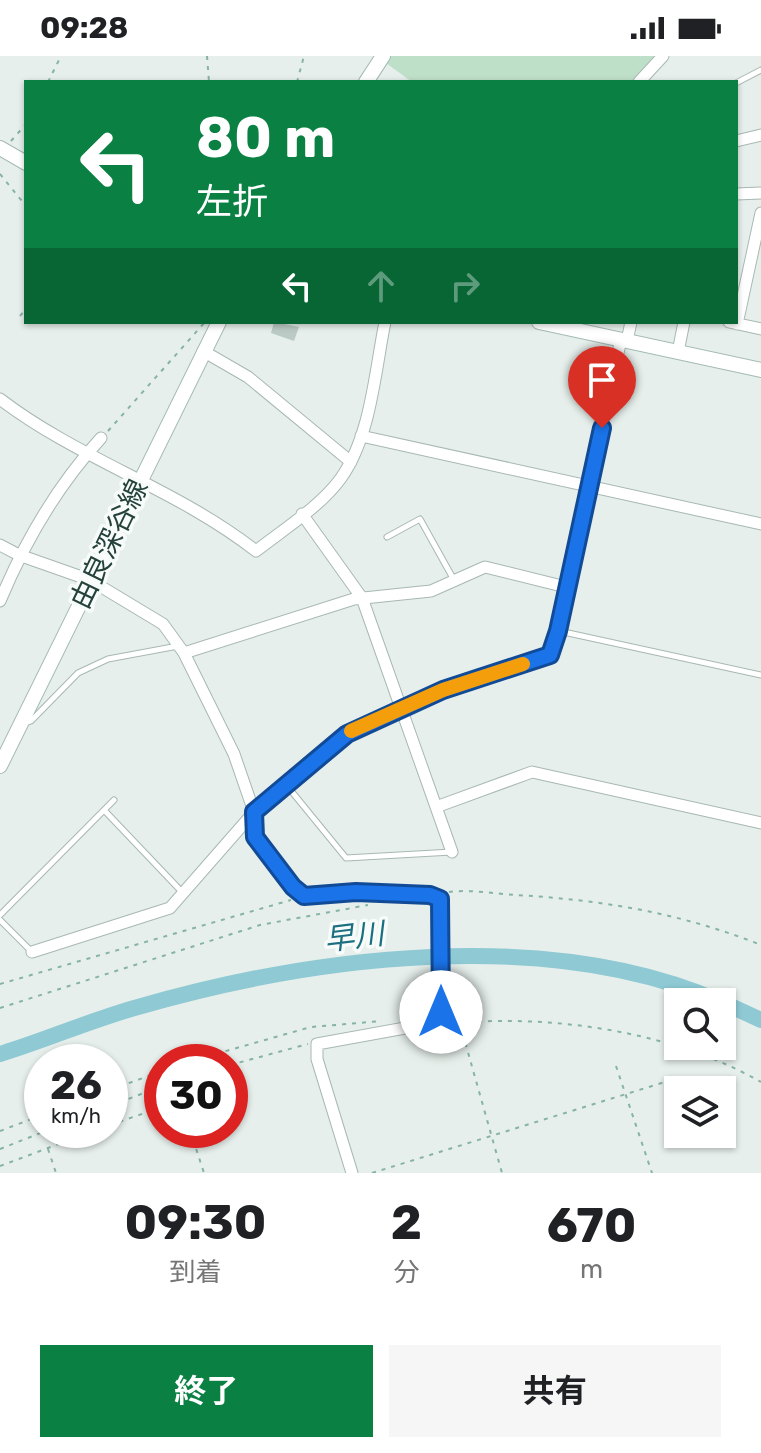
<!DOCTYPE html>
<html lang="ja">
<head>
<meta charset="utf-8">
<style>
	:root { --surface:#fff; --page:#f6f6f6; --text:#202124; --muted:#757577; --accent:#0b8043 }
	body { margin:0; font-family:Rubik,"Noto Sans JP",sans-serif; background:var(--page); color:var(--text); height:100vh; display:flex; flex-direction:column; font-size:30px; white-space:nowrap }
	* { box-sizing:border-box; margin:0 }
	p { font-size:26px; color:var(--muted) }
	.icon { flex:none; width:44px; height:44px; fill:none; stroke:currentColor; stroke-width:2; stroke-linecap:round; stroke-linejoin:round }
	.map { position:relative; height:1117px; overflow:hidden }
	.details { display:flex; flex-direction:column; background:var(--surface); flex:1 }
	.details>* { flex:none }
	.hud { position:absolute; left:24px; top:24px; width:714px; height:244px; border-radius:0px; box-shadow:0 2px 6px #0004; background:#0b8043; color:#fff; overflow:hidden }
	.fabs { position:absolute; left:664px; top:932px; display:grid; gap:16px }
	.fabs a { display:grid; place-items:center; width:72px; height:72px; border-radius:0px; background:var(--surface); box-shadow:0 2px 6px #0004; font-size:40px }
	.speed { position:absolute; left:24px; top:988px; display:flex; gap:16px; font-size:40px; font-weight:700; text-align:center }
	.speed>* { display:grid; place-content:center; width:104px; height:104px; border-radius:50%; background:var(--surface); box-shadow:0 2px 6px #0004; line-height:1 }
	.speed small { font-size:20px; font-weight:400 }
	.speed .limit { border:12px solid #d22; background:#fff; color:#111 }
	.pin { position:absolute; display:grid; place-items:center; width:68px; height:68px; color:#fff; margin:-82px -34px; border-radius:50% 50% 50% 0; rotate:-45deg; box-shadow:0 0 8px #0007 }
	.pin .icon { rotate:45deg }
	.me { position:absolute; width:88px; margin:-44px; rotate:0deg; stroke-linejoin:round; filter:drop-shadow(0 0 6px #0008) }
	.turn { display:flex; align-items:center; gap:28px; height:168px; padding:0 40px; font-size:36px }
	.turn .icon { width:104px; height:104px; stroke-width:2.5 }
	.turn b { display:block; font-size:56px; line-height:68px }
	.lanes { display:flex; align-items:center; height:76px; padding:0 40px; background:#0003; justify-content:center; gap:40px; direction:ltr }
	.lanes .off { opacity:.35 }
	.eta { display:flex; justify-content:space-evenly; align-items:center; height:136px; text-align:center }
	.eta b { font-size:48px; font-weight:700; line-height:56px }
	.primary-button { display:flex; gap:16px; margin-top:auto; padding:16px 40px }
	.primary-button a { flex:1; height:92px; border-radius:0px; background:var(--accent); color:#fff; font-size:32px; font-weight:700; line-height:92px; text-align:center }
	.primary-button a+a { background:var(--page); color:var(--text) }
	.status { display:flex; justify-content:space-between; align-items:center; height:56px; padding:0 40px; background:var(--surface); direction:ltr }
	.status svg { height:22px; fill:currentColor }
	.map>svg:first-child { display:block }
	.green { fill:#bfe0c8 }
	.lines { fill:none; stroke-linecap:round; stroke-linejoin:round }
	.river { stroke:#8ec9d4; stroke-width:16 }
	.building { fill:#bbcac4 }
	.service-casing { stroke:#a8b8b2; stroke-width:7 }
	.minor-casing { stroke:#a8b8b2; stroke-width:13 }
	.secondary-casing { stroke:#a4bbb3; stroke-width:16 }
	.path { stroke:#86b3a5; stroke-width:2; stroke-dasharray:4 6; stroke-linecap:butt }
	.service { stroke:#fff; stroke-width:5 }
	.minor { stroke:#fff; stroke-width:11 }
	.secondary { stroke:#fff; stroke-width:14 }
	.route-casing { stroke:#114b97; stroke-width:20 }
	.route { stroke:#1a73e8; stroke-width:14 }
	.slow { stroke:#f59e0b; stroke-width:14 }
	.labels { text-anchor:middle; dominant-baseline:central; stroke-width:7; stroke-linejoin:round; paint-order:stroke }
	.street-label { font-size:28px; fill:#24423a; stroke:#f7fbf9 }
	.water-label { font-size:30px; font-style:italic; fill:#1c6f80; stroke:#f7fbf9 }
</style>
</head>
<body>
<div class="status"><b>09:28</b><svg viewBox="0 0 49 12"><path d="M0 12V9h3v3zM5 12V6h3v6zM10 12V3h3v9zM15 12V0h3v12zM26 1h20v11H26zM47 4h2v5h-2z"/></svg></div>
<div class="map">
<svg width="761" height="1117" viewBox="0 0 761 1117">
	<rect width="100%" height="100%" fill="#e6efeb"/>
	<!-- green -->
	<path class="green" d="M 391,0 L 660,0 L 635,26 L 412,26 L 386,7 Z"/>
	<g class="lines">
		<!-- river -->
		<path class="river" d="M 722,946 L 761,964
			M 0,998 C 46,984 91,964 138,951 C 315,900 548,870 721,946"/>
	</g>
	<!-- building -->
	<path class="building" d="M 274,266 L 299,271 L 294,285 L 271,277 Z"/>
	<g class="lines">
		<defs>
			<path id="service" d="M 736,27 L 761,14
				M 387,481 L 420,463 L 454,524
				M 559,575 L 761,619
				M 25,667 L 31,665 L 78,617 L 108,603 L 178,590
				M 288,731 L 346,802 L 452,796
				M 104,754 L 182,836
				M 0,859 L 114,744
				M 0,864 L 31,895"/>
			<path id="minor" d="M 639,26 L 663,0
				M 736,85 L 761,79
				M 736,138 L 761,137
				M 729,266 L 761,273
				M 737,268 L 761,157
				M 627,285 L 631,266
				M 203,295 L 248,321 L 351,406
				M 678,296 L 684,266
				M 0,343 C 80,404 177,433 256,495 C 284,473 321,450 341,422 C 371,380 375,315 385,266
				M 361,380 L 761,468
				M 302,458 L 362,542 L 452,796
				M 0,489 L 19,499 L 90,524 L 163,568 L 184,597 L 234,698 L 254,756 L 255,781 L 300,837 L 430,839 L 440,843 L 441,956 L 438,966 L 317,988 L 317,1003 L 352,1117
				M 0,545 C 25,485 57,430 101,382
				M 184,597 L 354,543 L 431,535 L 485,511 L 566,531
				M 436,751 L 532,716 L 761,767
				M 32,896 L 170,852 L 254,756 L 347,678 L 443,634 L 550,599 L 558,575 L 621,283"/>
			<path id="secondary" d="M 366,26 L 383,0
				M 0,92 L 26,107
				M 539,266 L 761,314
				M 0,710 L 219,266"/>
		</defs>
		<!-- service casing -->
		<use href="#service" class="service-casing"/>
		<!-- minor casing -->
		<use href="#minor" class="minor-casing"/>
		<!-- secondary casing -->
		<use href="#secondary" class="secondary-casing"/>
		<!-- path -->
		<path class="path" d="M 207,0 L 209,26
			M 48,26 L 61,0
			M 297,26 L 304,0
			M 11,85 L 26,68
			M 0,118 L 26,150
			M 20,260 L 26,253
			M 108,375 L 205,266
			M 449,836 C 470,833 495,838 516,839 C 602,844 681,857 761,889
			M 0,928 L 291,844
			M 0,952 L 260,869 L 368,849
			M 448,966 C 465,967 481,965 498,965 C 585,964 684,982 761,1026
			M 460,968 L 502,1117
			M 187,1006 L 311,971 L 382,965
			M 230,1009 L 308,988
			M 616,1010 L 652,1117
			M 110,1034 L 162,1015
			M 110,1050 L 162,1030
			M 110,1069 L 162,1051
			M 190,1074 L 204,1117
			M 0,1075 L 42,1059
			M 0,1093 L 48,1074
			M 48,1093 L 56,1117
			M 0,1110 L 96,1074
			M 372,1117 L 668,1025"/>
		<!-- service -->
		<use href="#service" class="service"/>
		<!-- minor -->
		<use href="#minor" class="minor"/>
		<!-- secondary -->
		<use href="#secondary" class="secondary"/>
	</g>
	<g class="lines">
		<defs>
			<path id="route" d="M 441,956 L 440,843 L 430,839 L 356,836 L 304,840 L 293,831 L 255,781 L 254,756 L 347,678 L 443,634 L 550,599 L 558,575 L 602,372"/>
		</defs>
		<!-- route casing -->
		<use href="#route" class="route-casing"/>
		<!-- route -->
		<use href="#route" class="route"/>
		<!-- slow -->
		<path class="slow" d="M 351,675 L 443,634 L 523,608"/>
	</g>
	<g class="labels">
		<!-- street labels -->
		<g class="street-label">
			<text transform="translate(109 488) rotate(-64)">由良深谷線</text>
		</g>
		<!-- water labels -->
		<g class="water-label">
			<text transform="translate(354 881) rotate(-7)">早川</text>
		</g>
	</g>
</svg>
<div class="fabs">
<a><svg class="icon" aria-label="search" viewBox="0 0 24 24"><circle cx="10" cy="10" r="6"/><path d="M15 15l6 6"/></svg></a>
<a><svg class="icon" aria-label="layers" viewBox="0 0 24 24"><path d="M12 4l9 5-9 5-9-5zM3 14l9 5 9-5"/></svg></a>
</div>
<div class="speed"><div>26<small>km/h</small></div><div class="limit">30</div></div>
<div class="pin" style="left:602px;top:372px;background:#d93025"><svg class="icon" aria-label="arrive" viewBox="0 0 24 24"><path d="M6 21V4h12l-3 4 3 4H6"/></svg></div>
<svg class="me" style="left:441px;top:956px" viewBox="-20 -20 40 40"><circle r="19" fill="#fff"/><path d="M0-13L10 11 0 6-10 11z" fill="#1a73e8"/></svg>
<div class="hud">
<div class="turn"><svg class="icon" aria-label="left" viewBox="0 0 24 24"><path d="M17 20v-9H6M10 6l-5 5 5 5"/></svg><div><b>80 m</b>左折</div></div>
<div class="lanes"><svg class="icon" aria-label="left" viewBox="0 0 24 24"><path d="M17 20v-9H6M10 6l-5 5 5 5"/></svg><svg class="icon off" aria-label="ahead" viewBox="0 0 24 24"><path d="M12 20V5M6 11l6-6 6 6"/></svg><svg class="icon off" aria-label="right" viewBox="0 0 24 24"><path d="M7 20v-9h11M14 6l5 5-5 5"/></svg></div>
</div>
</div>
<section class="details">
<div class="eta">
<div><b>09:30</b><p>到着</p></div>
<div><b>2</b><p>分</p></div>
<div><b>670</b><p>m</p></div>
</div>
<div class="primary-button"><a>終了</a><a>共有</a></div>
</section>
</body>
</html>
